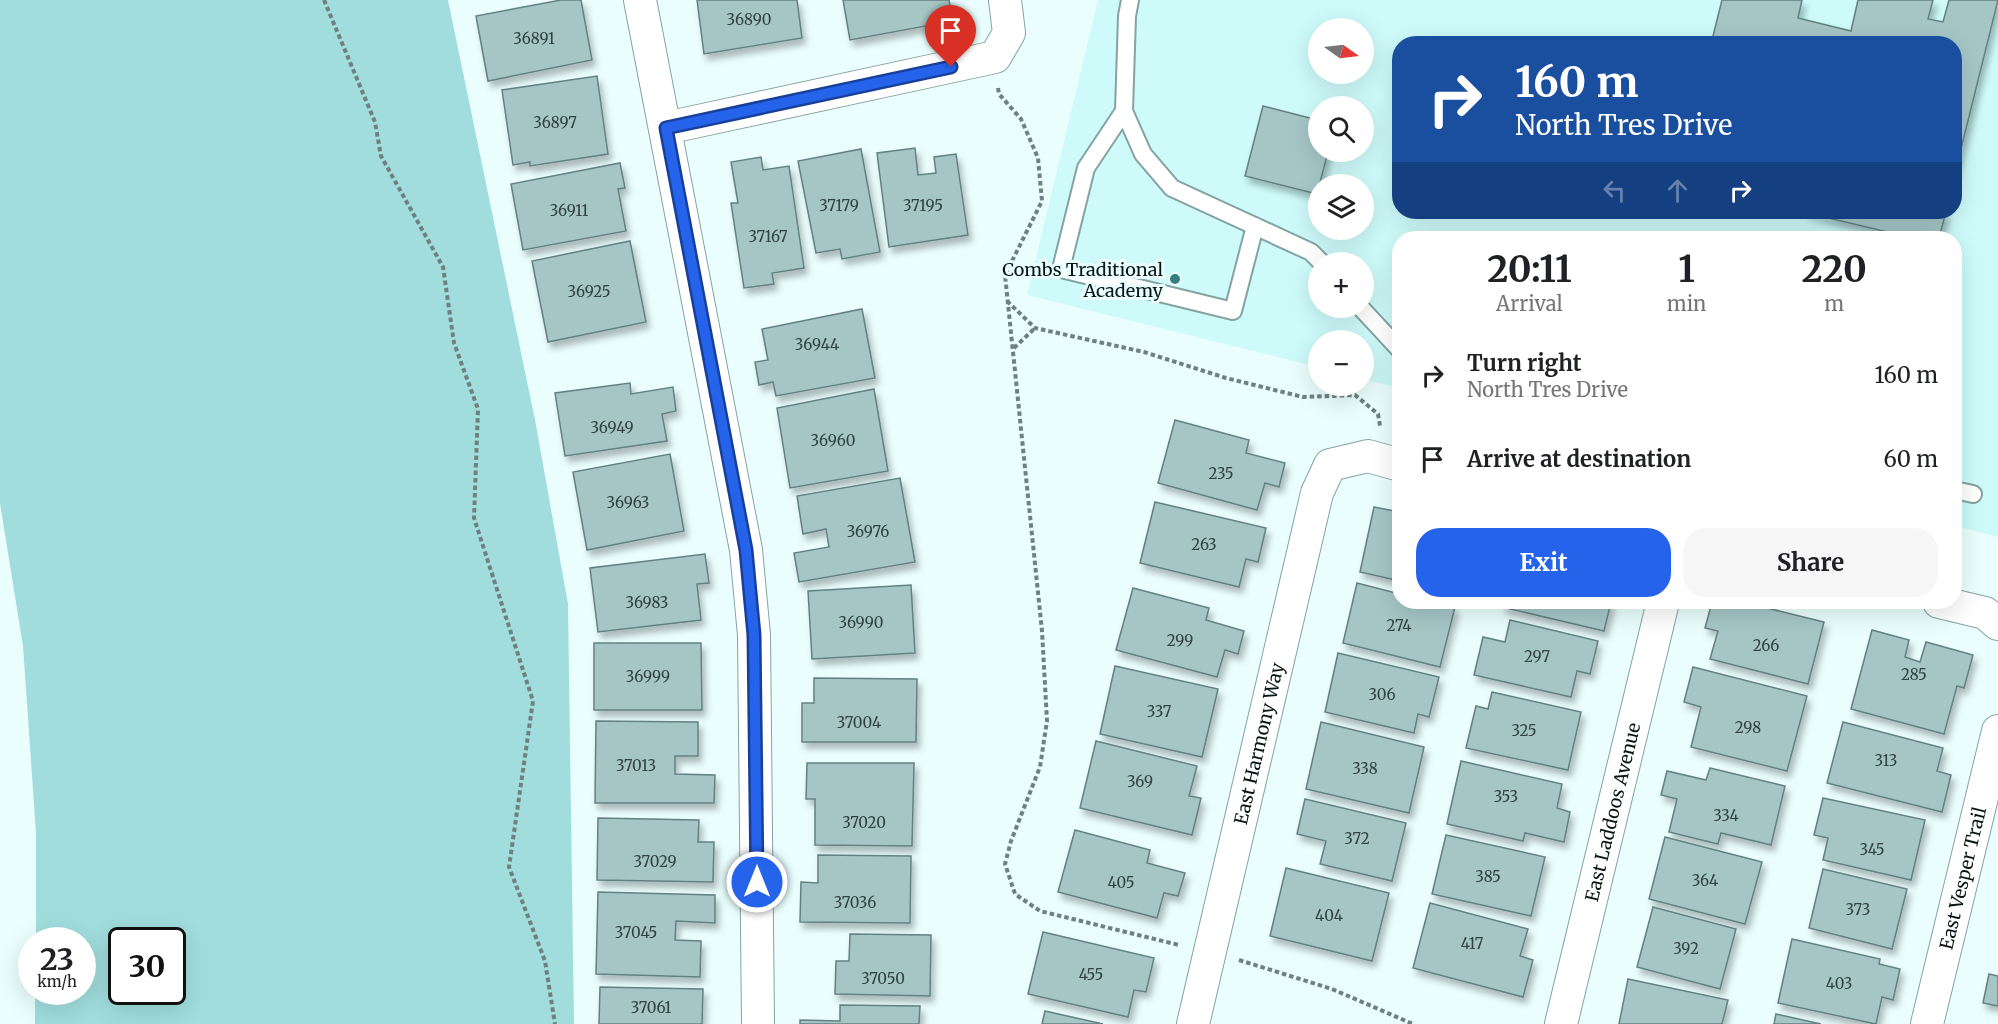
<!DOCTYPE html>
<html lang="en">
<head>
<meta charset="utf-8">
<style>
	:root { --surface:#fff; --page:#f6f6f6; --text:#202124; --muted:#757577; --accent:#2563eb }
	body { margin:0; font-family:Merriweather,serif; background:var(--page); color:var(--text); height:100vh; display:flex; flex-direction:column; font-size:22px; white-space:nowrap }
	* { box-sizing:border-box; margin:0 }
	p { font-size:20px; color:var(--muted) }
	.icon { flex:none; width:33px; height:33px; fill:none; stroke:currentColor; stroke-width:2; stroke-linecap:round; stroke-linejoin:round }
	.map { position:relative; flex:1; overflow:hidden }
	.details { position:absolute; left:1392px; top:231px; width:570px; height:378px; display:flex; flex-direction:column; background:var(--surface); border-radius:24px; box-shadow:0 6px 24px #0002 }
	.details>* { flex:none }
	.top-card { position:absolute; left:1392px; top:36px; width:570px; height:183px; border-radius:24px; box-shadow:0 6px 24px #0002; background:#1a4fa0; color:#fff; overflow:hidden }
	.needle { width:39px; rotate:104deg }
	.controls { position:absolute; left:1308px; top:18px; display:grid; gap:12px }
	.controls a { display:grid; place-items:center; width:66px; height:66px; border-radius:50%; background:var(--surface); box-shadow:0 6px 24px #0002; font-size:30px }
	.speed { position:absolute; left:18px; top:927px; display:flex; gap:12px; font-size:30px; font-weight:700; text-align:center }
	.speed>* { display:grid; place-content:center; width:78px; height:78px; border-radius:50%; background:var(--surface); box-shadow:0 6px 24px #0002; line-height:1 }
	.speed small { font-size:15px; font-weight:400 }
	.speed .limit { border:3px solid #111; border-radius:9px; background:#fff; color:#111 }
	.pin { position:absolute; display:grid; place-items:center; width:51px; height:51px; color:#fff; margin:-62px -26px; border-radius:50% 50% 50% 0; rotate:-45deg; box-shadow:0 0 6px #0007 }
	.pin .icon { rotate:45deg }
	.me { position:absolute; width:66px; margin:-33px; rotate:0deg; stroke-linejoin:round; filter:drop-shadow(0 0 4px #0008) }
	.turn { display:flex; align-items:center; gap:21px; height:126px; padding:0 24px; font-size:27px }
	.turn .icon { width:78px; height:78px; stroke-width:2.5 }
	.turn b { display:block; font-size:42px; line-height:51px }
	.lanes { display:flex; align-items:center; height:57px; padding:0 24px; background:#0003; justify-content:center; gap:30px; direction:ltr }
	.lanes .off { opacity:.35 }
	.eta { display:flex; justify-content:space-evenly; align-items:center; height:102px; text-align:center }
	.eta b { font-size:36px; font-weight:700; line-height:42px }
	.primary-button { display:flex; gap:12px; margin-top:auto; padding:12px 24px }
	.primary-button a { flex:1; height:69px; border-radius:24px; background:var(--accent); color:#fff; font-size:24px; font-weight:700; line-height:69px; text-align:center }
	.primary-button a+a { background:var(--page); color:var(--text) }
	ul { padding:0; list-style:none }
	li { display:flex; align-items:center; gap:18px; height:84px; padding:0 24px }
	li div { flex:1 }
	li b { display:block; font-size:22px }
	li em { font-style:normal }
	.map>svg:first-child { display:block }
	.built { fill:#cefafa; fill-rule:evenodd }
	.green { fill:#a1dddd; fill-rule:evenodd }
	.building { fill:#a6c6c6; stroke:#638181; stroke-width:1.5; filter:url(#shadow) }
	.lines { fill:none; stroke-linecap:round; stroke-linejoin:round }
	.service-casing { stroke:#84a3a3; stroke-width:20 }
	.minor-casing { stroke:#84a3a3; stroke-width:34 }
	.path { stroke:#707f7f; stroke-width:4; stroke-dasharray:4.5 3; stroke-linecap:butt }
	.service { stroke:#fff; stroke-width:16 }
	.minor { stroke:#fff; stroke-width:32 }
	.route-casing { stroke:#184099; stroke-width:15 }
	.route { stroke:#2563eb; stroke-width:10 }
	.poi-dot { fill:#367e7f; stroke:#eafefe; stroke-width:2 }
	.labels { text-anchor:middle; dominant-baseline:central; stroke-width:6; stroke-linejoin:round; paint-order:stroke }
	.number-label { font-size:15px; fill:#314242 }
	.poi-label { font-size:18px; fill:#0a1616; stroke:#eafefe; text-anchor:end }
	.street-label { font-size:18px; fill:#0a1616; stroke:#eafefe }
</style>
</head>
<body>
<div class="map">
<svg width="1998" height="1024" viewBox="0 0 1998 1024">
	<defs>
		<filter id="shadow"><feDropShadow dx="3.5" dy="6" stdDeviation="3" flood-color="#0004"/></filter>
	</defs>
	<rect width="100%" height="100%" fill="#eafefe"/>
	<!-- built -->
	<path class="built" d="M 1098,0 L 1998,0 L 1998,537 L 1955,526 L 1954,238 L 1400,238 L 1399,388 L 1364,379 L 1364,340 L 1318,340 L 1318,367 L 1027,295 ZM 1318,28 L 1364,28 L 1364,74 L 1318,74 ZM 1400,44 L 1954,44 L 1954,212 L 1400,212 ZM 1318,106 L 1364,106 L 1364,152 L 1318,152 ZM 1318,184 L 1364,184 L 1364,230 L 1318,230 ZM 1318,262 L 1364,262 L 1364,308 L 1318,308 Z"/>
	<!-- green -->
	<path class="green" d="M 0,0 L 448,0 L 535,420 L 568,604 L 574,1024 L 35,1024 L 35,992 L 82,992 L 82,940 L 36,940 L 36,833 L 23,646 L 0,503 ZM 172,940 L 172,992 L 122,992 L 122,940 Z"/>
	<!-- building -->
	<path class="building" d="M 561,0 L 581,0 L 592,60 L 488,81 L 476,16 Z
		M 697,0 L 797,0 L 802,38 L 704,54 Z
		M 843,0 L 949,0 L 953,21 L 850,40 Z
		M 1722,0 L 1802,0 L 1798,18 L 1851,31 L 1858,0 L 1933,0 L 1928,19 L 1943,22 L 1949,0 L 1998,0 L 1954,177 L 1954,44 L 1711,44 Z
		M 597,76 L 608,154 L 530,166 L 530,162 L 513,165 L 502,90 Z
		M 1263,106 L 1318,120 L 1318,152 L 1328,152 L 1317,194 L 1245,176 Z
		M 915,148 L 918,175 L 936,173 L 934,157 L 956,154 L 968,235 L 889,247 L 877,153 Z
		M 861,149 L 880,252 L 842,259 L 840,249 L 816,253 L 798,161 Z
		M 761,157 L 763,170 L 789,166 L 804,268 L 772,273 L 774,284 L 744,288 L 731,203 L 738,203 L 731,162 Z
		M 620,163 L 625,188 L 618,189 L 626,231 L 523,250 L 511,184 Z
		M 1803,212 L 1946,212 L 1939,238 L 1913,238 Z
		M 630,241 L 646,322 L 548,342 L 532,261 Z
		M 862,309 L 875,378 L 776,396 L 773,382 L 759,385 L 755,362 L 768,360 L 762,329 Z
		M 630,383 L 631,394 L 673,387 L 676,411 L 662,414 L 667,441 L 565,456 L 555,393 Z
		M 874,389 L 888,471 L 790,488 L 777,408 Z
		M 1175,420 L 1249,440 L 1246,453 L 1285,463 L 1279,487 L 1265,483 L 1257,510 L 1158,483 Z
		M 670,454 L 684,531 L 587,550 L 573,472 Z
		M 900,478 L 915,562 L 799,582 L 794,553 L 829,547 L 826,529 L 803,534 L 797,496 Z
		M 1155,502 L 1266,528 L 1258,562 L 1246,559 L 1239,587 L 1140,563 Z
		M 1374,507 L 1400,512 L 1400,581 L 1360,572 Z
		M 705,554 L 709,583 L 697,584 L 701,620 L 598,632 L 590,568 Z
		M 1357,583 L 1400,594 L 1400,602 L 1433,602 L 1455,607 L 1440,667 L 1343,643 Z
		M 911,585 L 915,653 L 812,659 L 808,591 Z
		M 1133,588 L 1209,608 L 1206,620 L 1244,631 L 1238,654 L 1225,650 L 1217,677 L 1116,650 Z
		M 1504,602 L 1611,602 L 1604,631 L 1502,607 Z
		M 1712,602 L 1743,602 L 1824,622 L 1808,684 L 1710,659 L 1718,631 L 1705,628 Z
		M 1510,620 L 1598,641 L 1590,674 L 1577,671 L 1571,697 L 1474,675 L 1483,637 L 1505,642 Z
		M 1872,630 L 1909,640 L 1905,657 L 1920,662 L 1926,642 L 1973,655 L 1964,688 L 1957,686 L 1944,734 L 1851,709 Z
		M 594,643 L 701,643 L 702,710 L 594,710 Z
		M 1338,653 L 1439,677 L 1429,717 L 1418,714 L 1414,733 L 1325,712 Z
		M 1115,666 L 1218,689 L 1202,757 L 1100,734 Z
		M 1693,667 L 1807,696 L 1787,771 L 1691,747 L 1701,707 L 1684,702 Z
		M 814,678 L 917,679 L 916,742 L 802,742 L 802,703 L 814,703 Z
		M 1492,692 L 1581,712 L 1568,770 L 1466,748 L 1476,706 L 1488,709 Z
		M 596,721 L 698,722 L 698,756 L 675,756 L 675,774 L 715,775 L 714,803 L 595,803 Z
		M 1321,722 L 1424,747 L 1409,813 L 1306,789 Z
		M 1843,722 L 1943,748 L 1937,771 L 1951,775 L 1942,812 L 1827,783 Z
		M 1096,741 L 1197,766 L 1189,796 L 1201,798 L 1192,835 L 1080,808 Z
		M 1461,761 L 1562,784 L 1557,808 L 1570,812 L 1564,842 L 1525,833 L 1523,841 L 1447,824 Z
		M 807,763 L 914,763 L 912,846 L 815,845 L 815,799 L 806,799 Z
		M 1710,768 L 1785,786 L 1771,845 L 1721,833 L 1718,844 L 1669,832 L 1677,799 L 1661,795 L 1667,771 L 1706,780 Z
		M 1823,798 L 1925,820 L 1911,880 L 1823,860 L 1828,838 L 1814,835 Z
		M 1305,799 L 1406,823 L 1392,881 L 1320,864 L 1326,841 L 1297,834 Z
		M 598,818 L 699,820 L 698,842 L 714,842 L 713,882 L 597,880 Z
		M 1075,830 L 1150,850 L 1147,863 L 1185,873 L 1178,896 L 1164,893 L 1157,918 L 1058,892 Z
		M 1446,835 L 1545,857 L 1531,916 L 1432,894 Z
		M 1665,837 L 1762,862 L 1745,924 L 1649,899 Z
		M 818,855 L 911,856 L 910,923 L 800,922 L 801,882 L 818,883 Z
		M 1286,868 L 1389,893 L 1372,961 L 1270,936 Z
		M 1823,869 L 1907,889 L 1892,949 L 1809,928 Z
		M 598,892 L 715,895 L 715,923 L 676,921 L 675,940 L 701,941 L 700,977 L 596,974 Z
		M 1430,903 L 1528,929 L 1520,956 L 1533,960 L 1523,997 L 1413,968 Z
		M 1653,907 L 1736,929 L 1720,989 L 1637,967 Z
		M 1043,932 L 1154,958 L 1146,992 L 1134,990 L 1128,1017 L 1028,994 Z
		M 850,934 L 931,935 L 930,996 L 835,994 L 836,961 L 849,961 Z
		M 1792,939 L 1880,959 L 1879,964 L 1900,969 L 1893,1000 L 1882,997 L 1876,1024 L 1778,1003 Z
		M 1989,974 L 1998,976 L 1998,1006 L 1983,1003 Z
		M 1628,979 L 1728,1000 L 1722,1024 L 1619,1024 Z
		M 600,987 L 703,989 L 702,1024 L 599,1024 Z
		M 840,1005 L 920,1006 L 919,1024 L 800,1024 L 800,1020 L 840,1021 Z
		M 1045,1011 L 1103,1024 L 1042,1024 Z
		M 1776,1014 L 1821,1024 L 1774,1024 Z"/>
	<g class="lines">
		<defs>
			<path id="service" d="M 1130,0 L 1127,16 L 1124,111 L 1143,154 L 1172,188 L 1311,252 L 1321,262
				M 1124,111 L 1086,168 L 1061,269 L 1233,311 L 1255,226
				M 1361,308 L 1400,350
				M 1954,490 L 1973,494"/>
			<g id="minor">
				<path d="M 640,0 L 746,550 L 754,635 L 758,1024"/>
				<path d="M 666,128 L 995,57 L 1009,33 L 1005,0"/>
				<path d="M 1939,602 L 1985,613 L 1998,624"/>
				<path id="s1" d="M 1193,1024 L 1317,493 L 1330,465 L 1368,456 L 1400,465"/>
				<path id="s2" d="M 1561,1024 L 1663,602"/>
				<path id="s3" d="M 1927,1024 L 1998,731"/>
			</g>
		</defs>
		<!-- service casing -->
		<use href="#service" class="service-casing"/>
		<!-- minor casing -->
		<use href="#minor" class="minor-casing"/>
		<!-- path -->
		<path class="path" d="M 324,0 L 375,122 L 381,156 L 443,267 L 454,343 L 478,409 L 474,518 L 533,701 L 509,867 L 545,961 L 555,1024
			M 998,88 L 999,94 L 1021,119 L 1038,158 L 1042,201 L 1005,275 L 1042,631 L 1047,721 L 1040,767 L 1011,841 L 1005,864 L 1015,894 L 1040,911 L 1179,945
			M 1007,301 L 1035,328 L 1144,352 L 1226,378 L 1303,397 L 1355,395 L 1378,414 L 1380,426
			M 1014,348 L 1035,328
			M 1239,960 L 1332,989 L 1413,1024"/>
		<!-- service -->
		<use href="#service" class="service"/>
		<!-- minor -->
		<use href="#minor" class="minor"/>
	</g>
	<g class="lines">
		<defs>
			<path id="route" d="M 757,882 L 754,635 L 746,550 L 666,128 L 951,67"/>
		</defs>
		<!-- route casing -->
		<use href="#route" class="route-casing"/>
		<!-- route -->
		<use href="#route" class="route"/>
	</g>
	<!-- markers -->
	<circle class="poi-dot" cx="1175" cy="279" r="6"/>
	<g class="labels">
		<!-- number labels -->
		<g class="number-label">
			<text x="749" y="19">36890</text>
			<text x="534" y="38">36891</text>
			<text x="555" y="122">36897</text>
			<text x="839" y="205">37179</text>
			<text x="923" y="205">37195</text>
			<text x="569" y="210">36911</text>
			<text x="768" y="236">37167</text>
			<text x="589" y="291">36925</text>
			<text x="817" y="344">36944</text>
			<text x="612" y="427">36949</text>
			<text x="833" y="440">36960</text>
			<text x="1221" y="473">235</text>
			<text x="628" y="502">36963</text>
			<text x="868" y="531">36976</text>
			<text x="1204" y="544">263</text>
			<text x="647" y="602">36983</text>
			<text x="861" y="622">36990</text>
			<text x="1399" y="625">274</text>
			<text x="1180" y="640">299</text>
			<text x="1766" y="645">266</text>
			<text x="1537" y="656">297</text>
			<text x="1914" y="674">285</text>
			<text x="648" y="676">36999</text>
			<text x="1382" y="694">306</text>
			<text x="1159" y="711">337</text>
			<text x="859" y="722">37004</text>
			<text x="1748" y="727">298</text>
			<text x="1524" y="730">325</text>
			<text x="1886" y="760">313</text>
			<text x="636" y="765">37013</text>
			<text x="1365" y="768">338</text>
			<text x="1140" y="781">369</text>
			<text x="1506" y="796">353</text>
			<text x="1726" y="815">334</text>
			<text x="864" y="822">37020</text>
			<text x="1357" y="838">372</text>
			<text x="1872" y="849">345</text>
			<text x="655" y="861">37029</text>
			<text x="1488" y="876">385</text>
			<text x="1705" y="880">364</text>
			<text x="1121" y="882">405</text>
			<text x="855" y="902">37036</text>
			<text x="1858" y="909">373</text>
			<text x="1329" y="915">404</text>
			<text x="636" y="932">37045</text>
			<text x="1472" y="943">417</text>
			<text x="1686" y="948">392</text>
			<text x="1091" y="974">455</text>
			<text x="883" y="978">37050</text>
			<text x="1839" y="983">403</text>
			<text x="651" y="1007">37061</text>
		</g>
		<!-- poi labels -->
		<g class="poi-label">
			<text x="1163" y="269">Combs Traditional<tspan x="1163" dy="21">Academy</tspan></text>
		</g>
		<!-- street labels -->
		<g class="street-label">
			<text stroke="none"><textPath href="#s1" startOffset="288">East Harmony Way</textPath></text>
			<text stroke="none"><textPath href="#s2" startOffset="218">East Laddoos Avenue</textPath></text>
			<text stroke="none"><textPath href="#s3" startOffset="150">East Vesper Trail</textPath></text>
		</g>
	</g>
</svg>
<div class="controls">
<a><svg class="needle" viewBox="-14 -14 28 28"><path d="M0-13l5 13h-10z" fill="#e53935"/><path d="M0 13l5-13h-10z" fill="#757577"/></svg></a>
<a><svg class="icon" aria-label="search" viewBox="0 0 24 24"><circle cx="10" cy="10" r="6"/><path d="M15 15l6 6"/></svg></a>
<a><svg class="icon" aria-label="layers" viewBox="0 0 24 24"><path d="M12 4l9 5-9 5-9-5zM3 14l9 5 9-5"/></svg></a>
<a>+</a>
<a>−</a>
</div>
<div class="speed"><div>23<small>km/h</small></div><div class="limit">30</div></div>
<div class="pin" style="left:951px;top:67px;background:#d93025"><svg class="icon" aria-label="arrive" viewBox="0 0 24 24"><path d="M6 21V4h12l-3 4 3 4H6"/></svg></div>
<svg class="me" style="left:757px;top:882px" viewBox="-20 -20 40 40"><circle r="17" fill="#2563eb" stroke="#fff" stroke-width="3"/><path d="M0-11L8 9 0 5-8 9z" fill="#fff"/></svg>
<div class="top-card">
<div class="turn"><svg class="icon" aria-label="right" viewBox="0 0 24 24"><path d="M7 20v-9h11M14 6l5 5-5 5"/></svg><div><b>160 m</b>North Tres Drive</div></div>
<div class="lanes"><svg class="icon off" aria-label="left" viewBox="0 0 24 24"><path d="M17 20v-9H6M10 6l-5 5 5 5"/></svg><svg class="icon off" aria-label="ahead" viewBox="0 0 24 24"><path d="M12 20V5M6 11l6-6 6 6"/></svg><svg class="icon" aria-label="right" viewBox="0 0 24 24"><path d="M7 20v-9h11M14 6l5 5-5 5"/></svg></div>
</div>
<section class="details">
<div class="eta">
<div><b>20:11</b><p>Arrival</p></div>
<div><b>1</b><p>min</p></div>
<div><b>220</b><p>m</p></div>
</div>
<ul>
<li><svg class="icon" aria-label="right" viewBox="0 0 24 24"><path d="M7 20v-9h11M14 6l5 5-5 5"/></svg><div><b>Turn right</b><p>North Tres Drive</p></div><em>160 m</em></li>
<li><svg class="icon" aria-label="arrive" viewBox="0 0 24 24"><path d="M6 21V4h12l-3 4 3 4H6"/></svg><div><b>Arrive at destination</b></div><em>60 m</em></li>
</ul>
<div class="primary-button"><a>Exit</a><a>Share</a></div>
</section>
</div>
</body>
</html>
